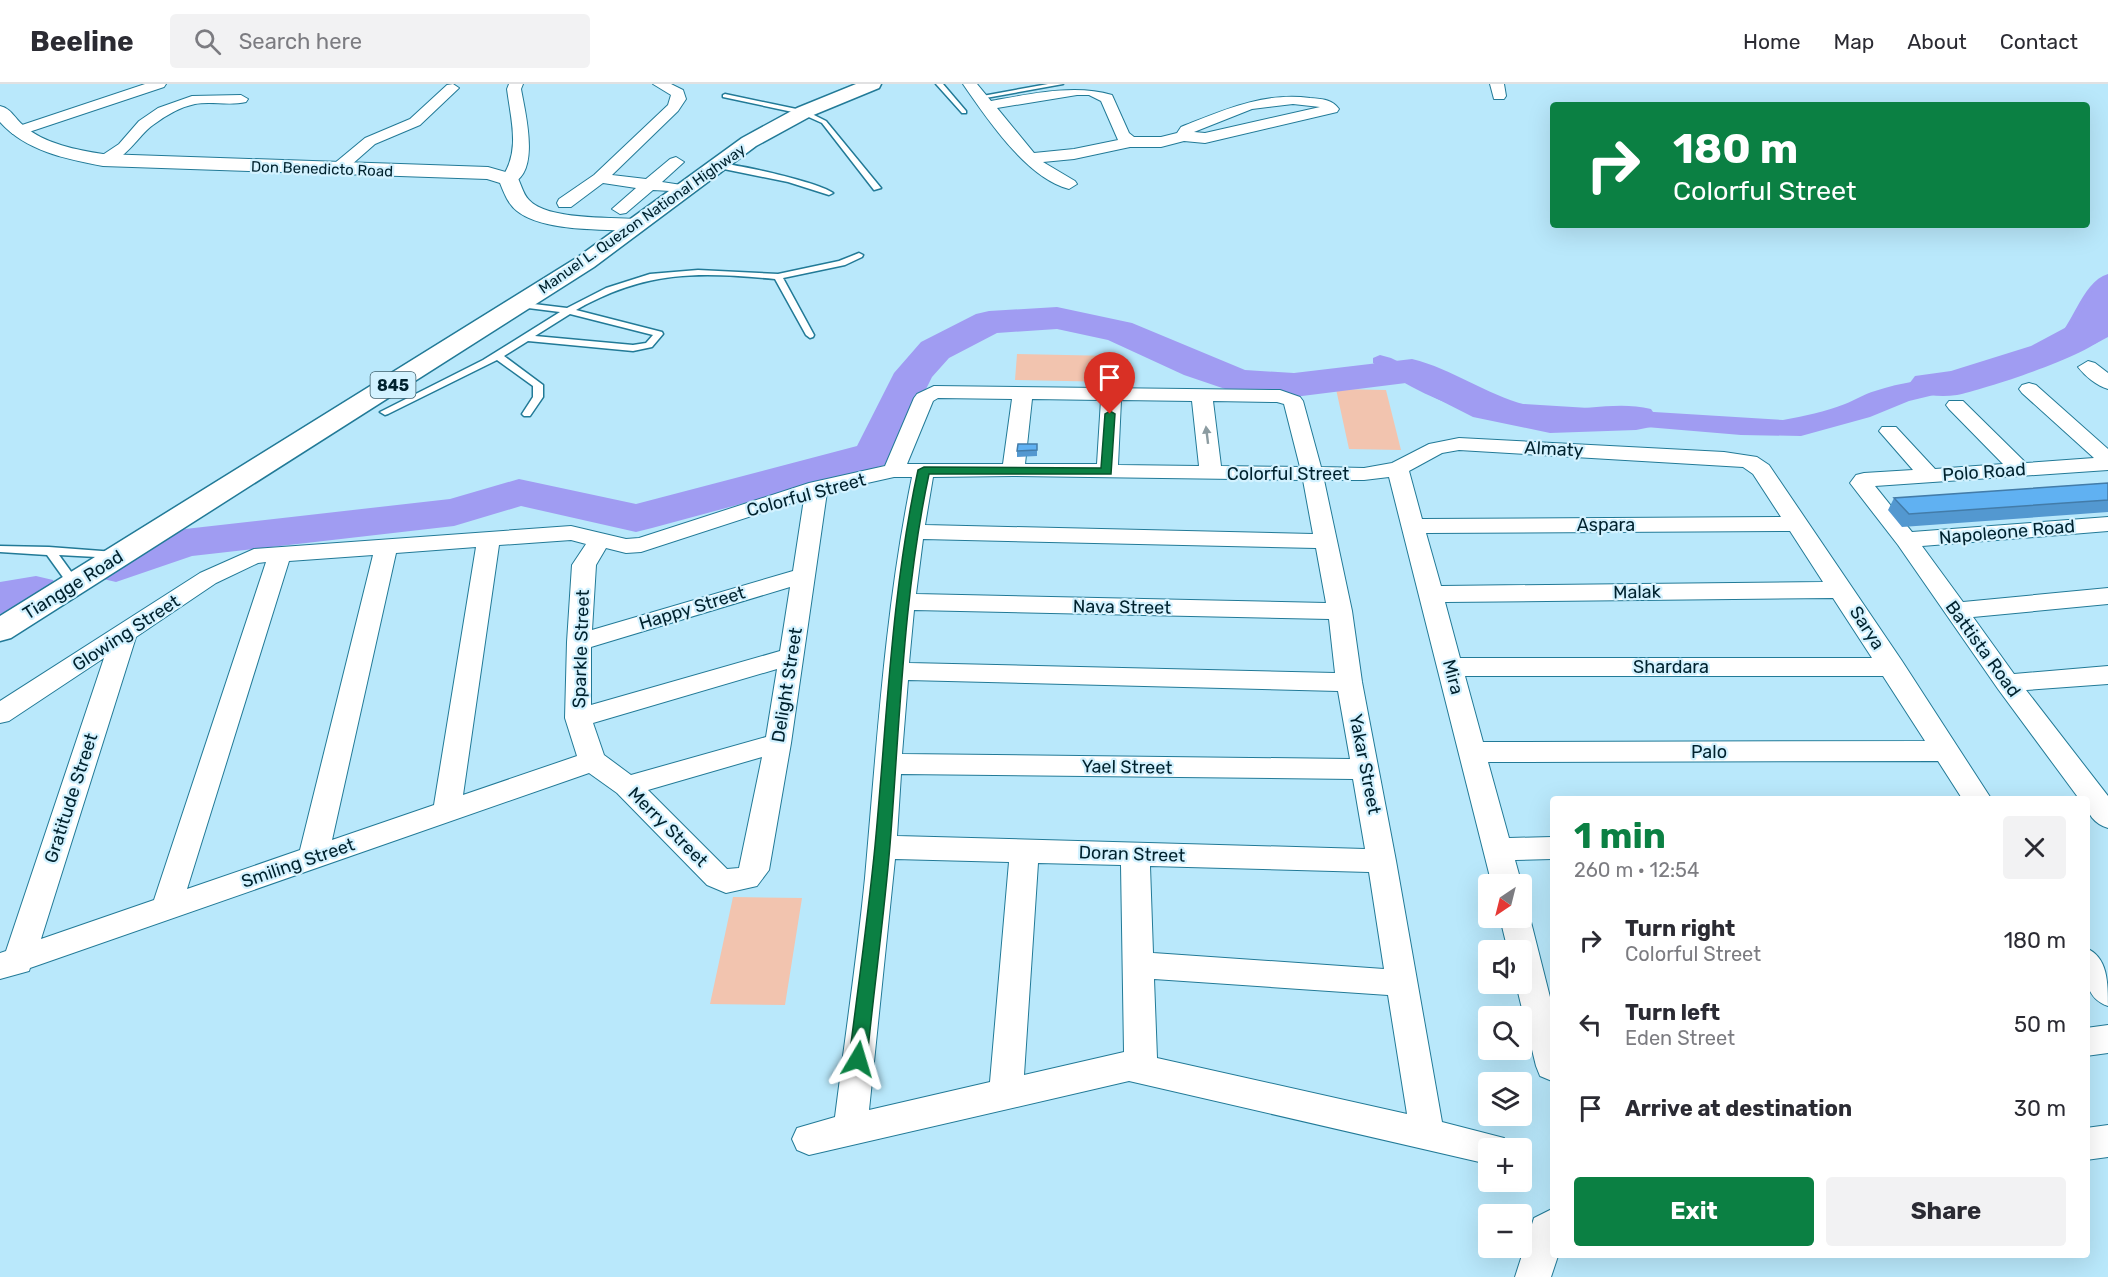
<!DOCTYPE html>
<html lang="en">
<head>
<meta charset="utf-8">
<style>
	:root { --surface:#fff; --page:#f2f2f3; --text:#2b2b33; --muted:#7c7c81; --line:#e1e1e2; --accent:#0b8043 }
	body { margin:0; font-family:Rubik,sans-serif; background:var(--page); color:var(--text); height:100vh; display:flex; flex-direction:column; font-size:22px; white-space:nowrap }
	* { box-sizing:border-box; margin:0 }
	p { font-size:20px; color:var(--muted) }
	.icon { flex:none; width:33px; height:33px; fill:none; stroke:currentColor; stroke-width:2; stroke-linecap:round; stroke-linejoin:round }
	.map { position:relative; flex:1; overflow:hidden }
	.sheet { position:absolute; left:1550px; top:712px; width:540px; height:462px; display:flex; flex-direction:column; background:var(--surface); border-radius:6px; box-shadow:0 6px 24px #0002 }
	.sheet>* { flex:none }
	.top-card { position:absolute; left:1550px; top:18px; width:540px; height:126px; border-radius:6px; box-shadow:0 6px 24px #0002; background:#0b8043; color:#fff; overflow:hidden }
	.needle { width:39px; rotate:215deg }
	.controls { position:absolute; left:1478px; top:790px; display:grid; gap:12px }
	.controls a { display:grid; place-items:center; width:54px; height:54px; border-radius:6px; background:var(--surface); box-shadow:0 6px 24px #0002; font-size:30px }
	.pin { position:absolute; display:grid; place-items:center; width:51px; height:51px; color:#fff; margin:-62px -26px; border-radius:50% 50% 50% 0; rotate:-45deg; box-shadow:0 0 6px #0007 }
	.pin .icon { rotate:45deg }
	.me { position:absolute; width:66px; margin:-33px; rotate:7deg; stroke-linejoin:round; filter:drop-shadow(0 0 4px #0008) }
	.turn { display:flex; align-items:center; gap:21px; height:126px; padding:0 24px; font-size:27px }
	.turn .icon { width:78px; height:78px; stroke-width:2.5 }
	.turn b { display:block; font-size:42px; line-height:51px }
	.round { display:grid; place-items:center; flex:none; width:63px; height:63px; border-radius:6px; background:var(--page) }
	.overview { display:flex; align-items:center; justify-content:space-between; height:102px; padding:0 24px }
	h1 { font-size:36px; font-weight:700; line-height:45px; color:var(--accent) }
	.cta { display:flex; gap:12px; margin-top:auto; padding:12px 24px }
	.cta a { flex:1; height:69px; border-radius:6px; background:var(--accent); color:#fff; font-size:24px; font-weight:700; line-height:69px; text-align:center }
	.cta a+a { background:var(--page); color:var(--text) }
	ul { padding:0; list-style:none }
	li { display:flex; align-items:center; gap:18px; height:84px; padding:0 24px }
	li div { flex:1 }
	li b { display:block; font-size:22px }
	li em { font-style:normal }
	header { display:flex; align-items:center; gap:36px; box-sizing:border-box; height:84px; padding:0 30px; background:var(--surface); border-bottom:2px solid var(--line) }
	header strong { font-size:28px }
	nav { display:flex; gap:33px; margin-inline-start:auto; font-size:21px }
	.search { width:420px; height:54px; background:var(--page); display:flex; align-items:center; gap:15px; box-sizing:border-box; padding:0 21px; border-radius:6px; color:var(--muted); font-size:22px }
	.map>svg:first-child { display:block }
	.green { fill:#f2c4af }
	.water { fill:#a09cf2 }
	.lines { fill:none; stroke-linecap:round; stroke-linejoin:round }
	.river { fill:#a09cf2; fill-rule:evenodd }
	.service-casing { stroke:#227a97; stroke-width:3 }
	.minor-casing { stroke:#227a97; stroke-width:2 }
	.tertiary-casing { stroke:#227a97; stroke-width:2 }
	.primary-casing { stroke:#227a97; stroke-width:3 }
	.service { fill:#fff; fill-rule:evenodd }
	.minor { fill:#fff; fill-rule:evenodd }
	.tertiary { fill:#fff; fill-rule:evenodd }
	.primary { fill:#fff; fill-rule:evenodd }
	.wall { fill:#5398d0 }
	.building { fill:#60b1f2; stroke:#437ca9; stroke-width:1.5 }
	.oneway { fill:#8c9ca1 }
	.route { fill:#0b8043; stroke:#07532c; stroke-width:1.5 }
	.labels { text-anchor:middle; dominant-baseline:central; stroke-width:4.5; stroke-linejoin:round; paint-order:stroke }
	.far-street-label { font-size:15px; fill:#00222e; stroke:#d3f2ff }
	.shield { fill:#d3f2ff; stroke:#3f606d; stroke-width:1.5 }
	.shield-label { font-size:16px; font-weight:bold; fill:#00222e }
	.street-label { font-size:18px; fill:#00222e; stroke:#d3f2ff }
</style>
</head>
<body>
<header>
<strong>Beeline</strong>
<div class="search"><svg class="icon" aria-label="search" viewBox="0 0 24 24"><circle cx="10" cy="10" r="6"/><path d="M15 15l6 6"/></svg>Search here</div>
<nav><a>Home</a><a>Map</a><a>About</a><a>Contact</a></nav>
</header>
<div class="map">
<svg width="2108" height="1193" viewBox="0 0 2108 1193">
	<rect width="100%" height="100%" fill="#b9e8fb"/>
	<!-- green -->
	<path class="green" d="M 1017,270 L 1114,272 L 1115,298 L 1015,296 Z
		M 1336,305 L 1386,306 L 1401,366 L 1349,365 Z
		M 733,813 L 802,814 L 785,921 L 710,920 Z"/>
	<!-- water -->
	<path class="water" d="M 2108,190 L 2108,253 L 2095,260 L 1967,303 L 1909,317 L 1870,333 L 1801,352 L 1741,351 L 1480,329 C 1441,320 1406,302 1373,279 L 1373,274 L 1380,271 L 1391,274 L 1471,313 L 1491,318 L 1783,336 C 1804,332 1825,328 1845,320 C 1855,316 1864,310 1875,307 C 1933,287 1993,298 2048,263 C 2072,248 2080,198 2108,190 Z"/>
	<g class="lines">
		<!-- river -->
		<path class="river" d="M 2108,199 L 2108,249 C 2093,271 1985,305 1957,311 C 1943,313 1929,312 1915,308 L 1909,300 L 1915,292 L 1951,287 L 2031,262 L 2076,238 L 2095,202 Z
			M 1057,223 L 1132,239 L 1245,286 L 1294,289 L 1412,275 C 1461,287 1496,320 1550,325 C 1584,327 1617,317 1651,325 L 1657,334 L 1651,343 L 1636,346 L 1550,349 L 1473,333 L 1406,299 L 1294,313 L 1240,310 L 1184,291 L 1108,256 L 1057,245 L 997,249 L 949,274 L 932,293 L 889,380 L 652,444 L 636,448 L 521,422 L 454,442 L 192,472 L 116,498 L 99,494 L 93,483 L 99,472 L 185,445 L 450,415 L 519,395 L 636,420 L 857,362 L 894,289 L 921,258 L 976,230 L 989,227 Z
			M 36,492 L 53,496 L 60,507 L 53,518 L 0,530 L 0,498 Z"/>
		<defs>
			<path id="service" d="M 936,0 L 943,0 L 966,27 L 966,29 L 962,29 Z
				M 1048,0 L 1063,0 L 980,15 L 977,13 Z
				M 725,10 L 806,27 L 826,37 L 881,104 L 874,106 L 822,39 L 802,30 L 723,13 L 723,11 Z
				M 714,79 C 734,79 818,98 833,109 L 829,111 L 788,98 L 714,83 Z
				M 859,169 L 863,171 L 862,173 L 845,181 L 783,194 L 814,251 L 813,253 L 810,254 L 806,251 L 775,195 C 697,188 647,186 576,226 L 662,248 L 663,250 L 652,263 L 633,267 L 528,257 L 504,272 L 543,301 L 543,313 L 530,332 L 524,332 L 522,330 L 533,313 L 533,302 L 497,276 L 388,330 L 385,331 L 380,328 L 483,276 L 560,228 L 520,223 L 517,222 L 517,218 L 567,224 L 606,204 L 650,190 L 698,186 L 778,190 L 839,177 ZM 570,230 L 653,251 L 646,259 L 633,261 L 535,252 Z
				M 0,462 L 49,463 L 115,468 L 120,471 L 115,474 L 59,471 L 80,500 L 74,504 L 70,503 L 47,471 L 0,468 Z"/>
			<path id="minor" d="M 145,0 L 166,0 L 164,3 L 23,50 L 13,50 L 10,47 L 13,44 Z
				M 509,0 L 523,0 L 521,5 C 525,28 542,92 509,100 L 501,95 C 521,67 511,37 507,5 Z
				M 653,0 L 671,0 L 683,6 L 686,15 L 678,27 L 612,91 L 646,95 L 670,75 L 676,73 L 684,78 L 662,98 L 688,102 L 690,105 L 688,108 L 653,106 L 626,129 L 620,130 L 612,125 L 636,104 L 603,99 L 571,123 L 559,123 L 557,119 L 559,115 L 594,91 L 668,21 L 671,11 Z
				M 963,0 L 977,0 L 991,17 C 1030,10 1075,0 1112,11 L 1129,49 L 1134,53 L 1161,53 L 1177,49 L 1181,43 C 1224,26 1263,8 1310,14 C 1322,15 1332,15 1339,25 L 1337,28 L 1205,59 L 1184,57 L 1161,63 L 1130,63 L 1074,75 L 1043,78 L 1075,97 L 1077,100 L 1069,105 C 1026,94 986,33 963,0 ZM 1077,11 L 1089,11 L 1101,17 L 1118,56 L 1074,65 L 1034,69 L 997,24 ZM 1293,20 L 1320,23 L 1205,49 L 1194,48 L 1252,25 Z
				M 1490,0 L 1504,0 L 1506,12 L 1504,15 L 1494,15 Z
				M 447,1 L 453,0 L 459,4 L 420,41 L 375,60 L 342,89 L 330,89 L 328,86 L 330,83 L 365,54 L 410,35 Z
				M 241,11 L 248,15 L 246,18 C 229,22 211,17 195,20 C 180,23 165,32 153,41 C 137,52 121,85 97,79 L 95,76 L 119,60 L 139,37 L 158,24 L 192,12 Z
				M 2088,277 L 2095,279 L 2108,289 L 2108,305 C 2097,302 2085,292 2078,283 Z
				M 2029,299 L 2036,301 L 2108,365 L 2108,386 L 1875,402 L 1912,448 L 2108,433 L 2108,447 L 1922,462 L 1963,518 L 2108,504 L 2108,520 L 1973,533 L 2014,590 L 2108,582 L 2108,600 L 2026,606 L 2108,712 L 2108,744 C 2095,740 2086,730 2086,716 L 2080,716 L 1998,605 L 1898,461 L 1850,399 L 1856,391 L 1864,389 L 1913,386 L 1879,347 L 1882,343 L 1896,343 L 1935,385 L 2003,380 L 1949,325 L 1946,321 L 1949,317 L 1963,317 L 2026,379 L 2094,374 L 2022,309 L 2019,305 L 2022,301 Z
				M 934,302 L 1280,306 L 1300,313 L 1303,317 L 1321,383 L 1364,384 L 1392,379 L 1429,360 L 1459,354 L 1724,368 L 1757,373 L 1769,381 L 1902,577 L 1992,716 L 1963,716 L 1938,677 L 1488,678 L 1509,754 L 1552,753 L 1552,775 L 1515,776 L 1522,801 L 1521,802 L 1492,801 L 1389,393 L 1364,396 L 1324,396 L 1352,527 L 1362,598 L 1396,777 L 1442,1038 L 1504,1054 L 1509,1065 L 1488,1065 L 1488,1080 L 1129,997 L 809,1071 L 797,1066 L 792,1055 L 797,1044 L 835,1033 C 845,954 857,874 865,794 C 877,659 885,525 912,393 L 894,393 L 827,408 L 791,659 L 769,786 L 757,802 L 726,809 L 707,801 L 617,709 L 589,689 L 30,884 L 29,887 L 0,895 L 0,869 L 6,867 L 104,574 L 9,637 L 0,639 L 0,617 L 200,489 L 254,465 L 571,442 L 626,455 L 639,454 L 809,399 L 885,382 L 914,314 L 917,310 ZM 938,314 L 1012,315 L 1003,380 L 907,380 L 933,317 ZM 1032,315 L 1101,316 L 1097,380 L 1025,380 ZM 1121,316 L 1192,317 L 1199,382 L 1118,381 ZM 1213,317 L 1277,318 L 1284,320 L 1300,383 L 1221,382 ZM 1459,366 L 1743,383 L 1753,390 L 1781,433 L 1422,435 L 1409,387 L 1442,369 ZM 1013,392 L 1303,396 L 1313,450 L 925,441 L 933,393 ZM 804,415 L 793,487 L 592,546 L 596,481 L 606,464 L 626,469 L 641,468 ZM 1790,447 L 1823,498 L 1441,502 L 1426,449 ZM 923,455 L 1316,464 L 1326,519 L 916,510 ZM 571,456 L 586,460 L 572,481 L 567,558 L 565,634 L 577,672 L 463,711 L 499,461 ZM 476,463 L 434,721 L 332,756 L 396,469 ZM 373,471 L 300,766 L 187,805 L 289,477 ZM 266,478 L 154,816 L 41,855 L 136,553 L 216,499 L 258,479 ZM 790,503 L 780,567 L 591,621 L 591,563 ZM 1833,514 L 1872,574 L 1460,574 L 1445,518 ZM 914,526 L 1329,535 L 1335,589 L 909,579 ZM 777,585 L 766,653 L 631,691 L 604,671 L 593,639 ZM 1465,592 L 1883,592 L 1925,657 L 1483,658 ZM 908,596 L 1338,607 L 1350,675 L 902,670 ZM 762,673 L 739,784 L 727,785 L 648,706 ZM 901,690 L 1353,695 L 1365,765 L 897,752 ZM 895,775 L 1009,778 L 990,998 L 869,1026 ZM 1038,779 L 1121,781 L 1124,968 L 1024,991 ZM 1150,782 L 1369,788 L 1384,885 L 1153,869 ZM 1154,895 L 1388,911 L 1407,1030 L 1157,974 Z
				M 1521,824 L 1526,825 L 1530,834 L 1552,921 L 1552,997 L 1540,992 L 1536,982 L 1516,900 L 1521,900 L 1521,867 L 1508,867 L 1500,834 L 1521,834 Z
				M 2086,864 C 2108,873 2108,899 2108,922 C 2082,913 2086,888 2086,864 Z
				M 2108,941 L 2108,969 L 2086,972 L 2086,944 Z
				M 2108,1041 L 2108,1073 L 2086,1076 L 2086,1044 Z
				M 1552,1125 L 1552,1172 L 1558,1172 L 1551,1193 L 1515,1193 L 1534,1134 Z"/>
			<path id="tertiary" d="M 0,22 C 11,24 15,35 24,42 C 45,60 77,66 103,70 L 488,83 L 516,91 C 521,98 522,109 529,116 C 547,136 610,133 637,135 L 644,137 L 647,141 L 644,145 L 637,147 C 604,145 543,148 517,127 C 508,120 504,109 500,99 L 487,95 L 103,82 C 66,75 26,67 0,38 Z"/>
			<path id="primary" d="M 856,0 L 881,0 L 879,4 L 811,32 L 756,62 L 594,183 L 11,554 L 0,557 L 0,532 L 578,173 L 742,54 L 797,24 Z"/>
		</defs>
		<!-- service casing -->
		<use href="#service" class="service-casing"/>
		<!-- minor casing -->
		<use href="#minor" class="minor-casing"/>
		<!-- tertiary casing -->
		<use href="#tertiary" class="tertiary-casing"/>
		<!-- primary casing -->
		<use href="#primary" class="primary-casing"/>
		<!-- service -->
		<use href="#service" class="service"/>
		<!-- minor -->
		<use href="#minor" class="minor"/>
		<!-- tertiary -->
		<use href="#tertiary" class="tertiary"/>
		<!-- primary -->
		<use href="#primary" class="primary"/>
	</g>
	<!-- wall -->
	<path class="wall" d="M 1037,360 L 1037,372 L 1017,373 L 1017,367 Z
		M 2108,399 L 2108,428 L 1902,443 L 1888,426 L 1894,414 Z"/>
	<!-- building -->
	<path class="building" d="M 1018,360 L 1037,360 L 1037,366 L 1017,367 Z
		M 2108,399 L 2108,416 L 1909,430 L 1894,414 Z"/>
	<!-- one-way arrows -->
	<defs><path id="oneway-solid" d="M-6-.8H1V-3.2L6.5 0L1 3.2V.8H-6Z" transform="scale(1.5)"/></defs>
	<use class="oneway" href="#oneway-solid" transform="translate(1207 351) rotate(-97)"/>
	<!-- route -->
	<path class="route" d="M 1110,327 L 1115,330 L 1111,390 L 929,390 C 903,512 900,637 890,761 C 884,833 874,904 867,975 L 864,980 L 858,982 L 852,980 L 849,975 C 858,904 868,833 875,762 C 887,636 891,510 918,386 L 924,383 L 1101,384 L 1105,330 Z"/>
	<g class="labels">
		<!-- far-street labels -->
		<g class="far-street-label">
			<text transform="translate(322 85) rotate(2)">Don Benedicto Road</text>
			<text transform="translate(642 135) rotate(-35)">Manuel L. Quezon National Highway</text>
		</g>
		<!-- shield labels -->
		<rect class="shield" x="370.5" y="288" width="45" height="26" rx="4.5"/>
		<g class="shield-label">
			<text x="393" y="301">845</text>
		</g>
		<!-- street labels -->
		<g class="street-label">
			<text transform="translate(1554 365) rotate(3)">Almaty</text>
			<text transform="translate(1984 388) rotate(-4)">Polo Road</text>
			<text x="1288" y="390">Colorful Street</text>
			<text transform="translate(806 411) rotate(-15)">Colorful Street</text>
			<text x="1606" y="441">Aspara</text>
			<text transform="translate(2007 448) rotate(-5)">Napoleone Road</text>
			<text transform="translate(73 501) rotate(-32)">Tiangge Road</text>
			<text transform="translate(1637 508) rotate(-1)">Malak</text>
			<text transform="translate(1122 523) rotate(1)">Nava Street</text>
			<text transform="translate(692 524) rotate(-17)">Happy Street</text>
			<text transform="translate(1867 544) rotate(57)">Sarya</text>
			<text transform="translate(126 549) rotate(-33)">Glowing Street</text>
			<text transform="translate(581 565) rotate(-88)">Sparkle Street</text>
			<text transform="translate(1983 565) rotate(54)">Battista Road</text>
			<text x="1671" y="583">Shardara</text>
			<text transform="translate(1453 593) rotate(75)">Mira</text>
			<text transform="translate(787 601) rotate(-81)">Delight Street</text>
			<text x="1709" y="668">Palo</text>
			<text transform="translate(1365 680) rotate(79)">Yakar Street</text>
			<text transform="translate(1127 683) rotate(1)">Yael Street</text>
			<text transform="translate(71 714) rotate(-72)">Gratitude Street</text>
			<text transform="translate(668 743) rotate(45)">Merry Street</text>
			<text transform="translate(1132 770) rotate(2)">Doran Street</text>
			<text transform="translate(298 779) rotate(-19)">Smiling Street</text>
		</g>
	</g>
</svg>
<div class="controls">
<a><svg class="needle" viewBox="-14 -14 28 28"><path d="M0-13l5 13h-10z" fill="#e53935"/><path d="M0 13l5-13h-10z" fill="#7c7c81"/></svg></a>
<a><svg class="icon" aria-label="sound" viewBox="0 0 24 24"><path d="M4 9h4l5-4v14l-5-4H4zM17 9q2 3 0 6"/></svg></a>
<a><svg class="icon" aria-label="search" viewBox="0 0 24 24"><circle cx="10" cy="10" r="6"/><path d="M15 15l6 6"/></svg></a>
<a><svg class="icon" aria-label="layers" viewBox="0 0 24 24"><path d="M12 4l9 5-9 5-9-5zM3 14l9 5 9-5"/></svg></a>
<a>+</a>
<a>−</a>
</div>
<div class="pin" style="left:1110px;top:330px;background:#d93025"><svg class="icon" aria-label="arrive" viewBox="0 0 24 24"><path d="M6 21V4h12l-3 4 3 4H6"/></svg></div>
<svg class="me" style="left:858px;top:975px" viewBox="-20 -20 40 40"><path d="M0-17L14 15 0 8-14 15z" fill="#0b8043" stroke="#fff" stroke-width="4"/></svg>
<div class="top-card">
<div class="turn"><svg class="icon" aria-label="right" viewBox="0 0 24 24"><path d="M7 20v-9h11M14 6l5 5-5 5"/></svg><div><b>180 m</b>Colorful Street</div></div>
</div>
<section class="sheet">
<div class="overview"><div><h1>1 min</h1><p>260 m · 12:54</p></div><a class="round"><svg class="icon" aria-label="close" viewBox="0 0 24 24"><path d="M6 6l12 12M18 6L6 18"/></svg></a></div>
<ul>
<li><svg class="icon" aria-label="right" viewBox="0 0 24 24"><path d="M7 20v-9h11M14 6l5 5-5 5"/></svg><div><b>Turn right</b><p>Colorful Street</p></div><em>180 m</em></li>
<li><svg class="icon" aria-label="left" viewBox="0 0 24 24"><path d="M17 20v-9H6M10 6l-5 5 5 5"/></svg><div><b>Turn left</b><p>Eden Street</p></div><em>50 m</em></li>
<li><svg class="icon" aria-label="arrive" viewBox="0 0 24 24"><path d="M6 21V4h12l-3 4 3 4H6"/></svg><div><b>Arrive at destination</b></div><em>30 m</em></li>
</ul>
<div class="cta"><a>Exit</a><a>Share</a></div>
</section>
</div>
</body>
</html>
